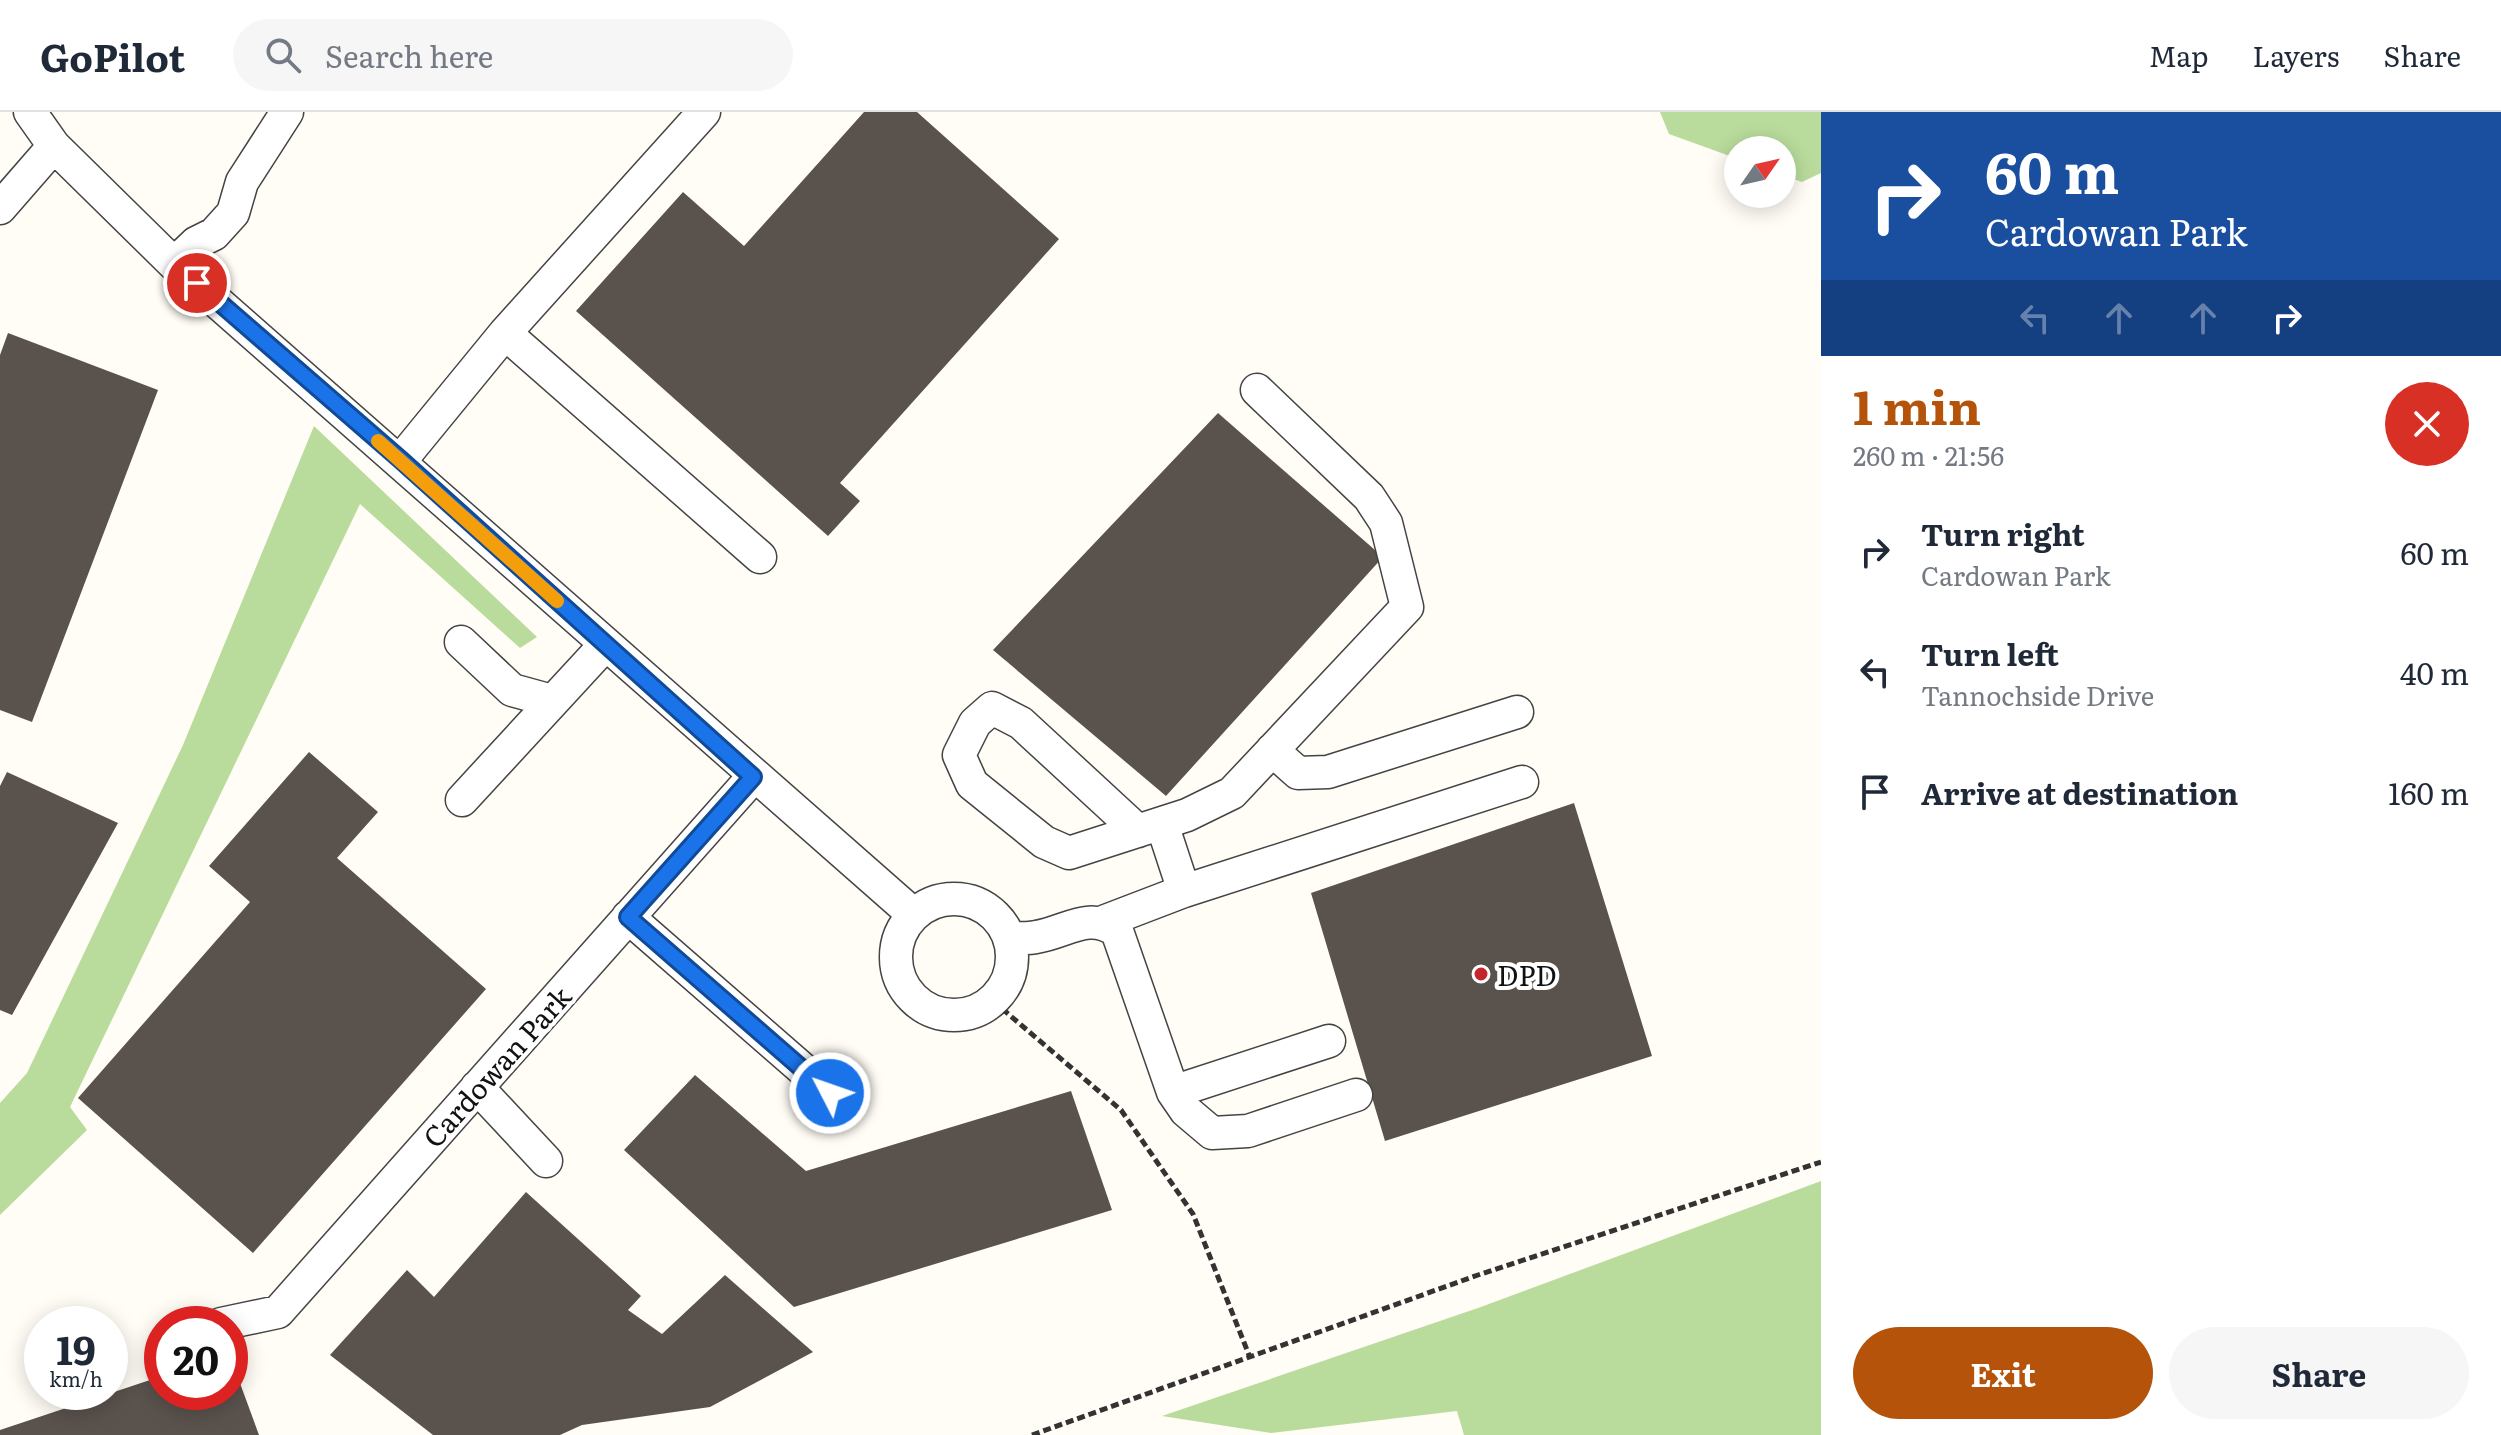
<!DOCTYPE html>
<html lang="en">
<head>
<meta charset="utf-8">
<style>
	:root { --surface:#fff; --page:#f6f6f7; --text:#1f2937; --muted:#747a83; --line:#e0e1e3; --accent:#b45309 }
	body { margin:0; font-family:Literata,serif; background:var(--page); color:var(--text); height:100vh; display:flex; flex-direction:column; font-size:30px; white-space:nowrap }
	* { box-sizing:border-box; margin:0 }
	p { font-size:26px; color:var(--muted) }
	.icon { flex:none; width:44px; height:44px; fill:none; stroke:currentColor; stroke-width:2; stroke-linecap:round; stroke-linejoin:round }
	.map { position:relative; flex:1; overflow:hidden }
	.drawer { display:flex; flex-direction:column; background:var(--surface); width:680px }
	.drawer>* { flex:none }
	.banner { background:#1a4fa0; color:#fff; overflow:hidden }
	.needle { width:52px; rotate:56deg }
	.buttons { position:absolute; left:1724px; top:24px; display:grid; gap:16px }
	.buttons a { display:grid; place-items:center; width:72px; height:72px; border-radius:50%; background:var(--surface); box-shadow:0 4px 20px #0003; font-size:40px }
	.speed { position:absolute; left:24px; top:1194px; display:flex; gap:16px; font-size:40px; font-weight:700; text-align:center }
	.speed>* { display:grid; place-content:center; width:104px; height:104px; border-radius:50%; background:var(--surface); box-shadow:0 4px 20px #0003; line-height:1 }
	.speed small { font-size:20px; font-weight:400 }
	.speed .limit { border:12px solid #d22; background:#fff; color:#111 }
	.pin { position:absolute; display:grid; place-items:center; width:68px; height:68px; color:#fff; margin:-34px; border:4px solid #fff; border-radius:50%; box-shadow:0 2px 8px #0007 }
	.me { position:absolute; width:88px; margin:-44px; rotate:311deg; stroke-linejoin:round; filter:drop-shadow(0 0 6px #0008) }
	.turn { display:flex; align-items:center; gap:28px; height:168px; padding:0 32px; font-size:36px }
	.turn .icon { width:104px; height:104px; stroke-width:2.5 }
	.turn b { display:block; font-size:56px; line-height:68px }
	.lanes { display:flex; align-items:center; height:76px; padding:0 32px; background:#0003; justify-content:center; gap:40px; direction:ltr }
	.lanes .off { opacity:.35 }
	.round { display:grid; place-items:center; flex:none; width:84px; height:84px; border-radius:42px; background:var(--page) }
	.overview { display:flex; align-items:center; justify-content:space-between; height:136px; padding:0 32px }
	h1 { font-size:48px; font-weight:700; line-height:60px; color:var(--accent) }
	.button { display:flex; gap:16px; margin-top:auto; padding:16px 32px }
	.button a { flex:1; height:92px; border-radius:48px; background:var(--accent); color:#fff; font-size:32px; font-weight:700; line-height:92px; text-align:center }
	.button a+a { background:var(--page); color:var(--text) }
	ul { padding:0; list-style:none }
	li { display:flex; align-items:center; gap:24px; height:120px; padding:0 32px }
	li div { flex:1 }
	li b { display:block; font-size:30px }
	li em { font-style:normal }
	header { display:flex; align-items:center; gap:48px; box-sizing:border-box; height:112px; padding:0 40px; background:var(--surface); border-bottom:2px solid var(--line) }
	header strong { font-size:38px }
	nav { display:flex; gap:44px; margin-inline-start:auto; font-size:28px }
	.search { width:560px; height:72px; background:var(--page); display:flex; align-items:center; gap:20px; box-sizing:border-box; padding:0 28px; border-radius:44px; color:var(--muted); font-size:30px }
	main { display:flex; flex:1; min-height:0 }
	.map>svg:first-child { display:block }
	.forest { fill:#b9dc9c }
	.building { fill:#5a524d }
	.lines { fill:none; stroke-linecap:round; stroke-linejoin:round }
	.minor-casing { stroke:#444; stroke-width:35 }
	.path { stroke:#333; stroke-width:5; stroke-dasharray:8 4; stroke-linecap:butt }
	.minor { stroke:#fff; stroke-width:32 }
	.route-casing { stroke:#114b97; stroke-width:20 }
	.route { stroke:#1a73e8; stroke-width:14 }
	.slow { stroke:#f59e0b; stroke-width:14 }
	.poi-dot { fill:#c4262e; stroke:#fff; stroke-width:3 }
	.labels { text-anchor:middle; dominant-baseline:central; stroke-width:8; stroke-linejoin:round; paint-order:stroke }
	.poi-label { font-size:28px; fill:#111; stroke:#fff; text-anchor:start }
	.street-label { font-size:28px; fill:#111; stroke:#fff }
</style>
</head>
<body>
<header>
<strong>GoPilot</strong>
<div class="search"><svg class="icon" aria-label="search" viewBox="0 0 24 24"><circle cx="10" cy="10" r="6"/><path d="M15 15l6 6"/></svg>Search here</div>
<nav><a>Map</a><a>Layers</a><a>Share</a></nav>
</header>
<main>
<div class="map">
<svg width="1821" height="1323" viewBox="0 0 1821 1323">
	<rect width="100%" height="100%" fill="#fffdf5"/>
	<!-- forest -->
	<path class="forest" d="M 1660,0 L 1821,0 L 1821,61 L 1802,70 L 1782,63 L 1782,38 L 1738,38 L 1738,47 L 1669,22 Z
		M 314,314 L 537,525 L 520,536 L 360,392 L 70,995 L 87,1018 L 0,1103 L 0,991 L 27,961 L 183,633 Z
		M 1821,1069 L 1821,1323 L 1464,1323 L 1457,1299 L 1271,1321 L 1162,1304 L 1478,1196 Z"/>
	<!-- building -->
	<path class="building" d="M 864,0 L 917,0 L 1059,127 L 840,371 L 860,389 L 828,424 L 576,199 L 683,80 L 744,134 Z
		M 8,221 L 158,278 L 32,610 L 0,598 L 0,243 Z
		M 1218,301 L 1383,445 L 1166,684 L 993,538 Z
		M 309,640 L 378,700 L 337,746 L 486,877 L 253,1141 L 78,986 L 250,790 L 209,754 Z
		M 7,660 L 118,711 L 12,903 L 0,898 L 0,674 Z
		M 1574,691 L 1652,944 L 1385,1029 L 1311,781 Z
		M 695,963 L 806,1059 L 1071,979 L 1112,1098 L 794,1195 L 624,1038 Z
		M 526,1080 L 641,1184 L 628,1198 L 662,1222 L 725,1163 L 813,1240 L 710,1295 L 582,1313 L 560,1323 L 433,1323 L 330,1243 L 407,1158 L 434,1185 Z
		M 230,1244 L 259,1323 L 0,1323 L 0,1318 L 162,1264 L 162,1280 L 230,1280 Z"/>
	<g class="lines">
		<defs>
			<path id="minor" d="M 30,0 L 54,34 L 174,152 L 913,802
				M 0,96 L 54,34
				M 174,152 L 196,131 L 214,122 L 233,101 L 242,70 L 287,0
				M 505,221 L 760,445
				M 401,348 L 505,221 L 704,0
				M 461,530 L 512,578 L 552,589
				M 1272,638 L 1298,661 L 1328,660 L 1517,600
				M 462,688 L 605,533
				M 1138,719 L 1021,611 L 992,596 L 975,611 L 959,643 L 972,672 L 1044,730 L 1069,741 L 1187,703 L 1232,681 L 1407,495 L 1386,411 L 1369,385 L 1257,278
				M 1184,779 L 1522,670
				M896 845a58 58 0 1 1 116 0a58 58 0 1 1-116 0Z
				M 628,805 L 830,981
				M 1103,810 L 1184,779 L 1162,712
				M 1010,826 C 1018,826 1028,827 1036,825 C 1067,820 1088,799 1117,819 L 1173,980 L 1186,999 L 1212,1021 L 1248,1019 L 1356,983
				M 477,975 L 546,1049
				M 1173,980 L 1329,929
				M 221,1212 L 278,1200 L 753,665"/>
		</defs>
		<!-- minor casing -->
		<use href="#minor" class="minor-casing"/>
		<!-- path -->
		<path class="path" d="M 993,889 L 1121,998 L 1193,1102 L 1249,1243
			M 1032,1323 L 1478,1163 L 1821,1050"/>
		<!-- minor -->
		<use href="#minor" class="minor"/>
	</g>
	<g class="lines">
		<defs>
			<path id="route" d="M 197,171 L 401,348 L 753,665 L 628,805 L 830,981"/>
		</defs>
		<!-- route casing -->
		<use href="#route" class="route-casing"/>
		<!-- route -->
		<use href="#route" class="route"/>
		<!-- slow -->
		<path class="slow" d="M 378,329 L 557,489"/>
	</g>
	<!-- markers -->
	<circle class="poi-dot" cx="1481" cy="862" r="8"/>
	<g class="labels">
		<!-- poi labels -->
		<g class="poi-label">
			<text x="1497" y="862">DPD</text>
		</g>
		<!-- street labels -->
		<g class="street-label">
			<text transform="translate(496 954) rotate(-48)">Cardowan Park</text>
		</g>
	</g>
</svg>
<div class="buttons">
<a><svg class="needle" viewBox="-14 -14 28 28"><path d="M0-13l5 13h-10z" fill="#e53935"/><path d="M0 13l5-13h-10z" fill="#747a83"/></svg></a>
</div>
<div class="speed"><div>19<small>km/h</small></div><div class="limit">20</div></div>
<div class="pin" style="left:197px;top:171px;background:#d93025"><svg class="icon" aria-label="arrive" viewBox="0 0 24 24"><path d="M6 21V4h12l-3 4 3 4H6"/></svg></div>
<svg class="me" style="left:830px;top:981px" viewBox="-20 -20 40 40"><circle r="17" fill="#1a73e8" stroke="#fff" stroke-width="3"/><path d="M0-11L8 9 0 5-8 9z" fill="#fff"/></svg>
</div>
<section class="drawer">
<div class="banner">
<div class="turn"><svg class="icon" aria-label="right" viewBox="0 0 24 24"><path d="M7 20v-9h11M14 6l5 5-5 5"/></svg><div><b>60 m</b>Cardowan Park</div></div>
<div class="lanes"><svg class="icon off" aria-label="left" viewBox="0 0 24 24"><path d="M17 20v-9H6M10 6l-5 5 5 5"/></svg><svg class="icon off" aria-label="ahead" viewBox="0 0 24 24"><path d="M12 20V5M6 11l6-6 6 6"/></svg><svg class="icon off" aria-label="ahead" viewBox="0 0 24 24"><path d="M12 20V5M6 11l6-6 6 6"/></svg><svg class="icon" aria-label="right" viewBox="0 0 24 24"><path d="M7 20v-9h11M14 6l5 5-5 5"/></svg></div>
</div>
<div class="overview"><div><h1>1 min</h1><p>260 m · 21:56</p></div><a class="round" style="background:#d93025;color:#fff"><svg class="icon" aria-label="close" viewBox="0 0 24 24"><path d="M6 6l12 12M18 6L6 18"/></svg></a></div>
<ul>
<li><svg class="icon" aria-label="right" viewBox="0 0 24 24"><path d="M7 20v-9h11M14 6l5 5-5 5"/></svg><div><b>Turn right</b><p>Cardowan Park</p></div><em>60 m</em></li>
<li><svg class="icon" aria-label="left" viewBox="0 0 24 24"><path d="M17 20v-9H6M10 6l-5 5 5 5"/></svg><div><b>Turn left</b><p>Tannochside Drive</p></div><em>40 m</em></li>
<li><svg class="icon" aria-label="arrive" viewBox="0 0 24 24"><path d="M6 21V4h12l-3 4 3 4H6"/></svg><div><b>Arrive at destination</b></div><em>160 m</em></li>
</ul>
<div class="button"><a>Exit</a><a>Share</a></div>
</section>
</main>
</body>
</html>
